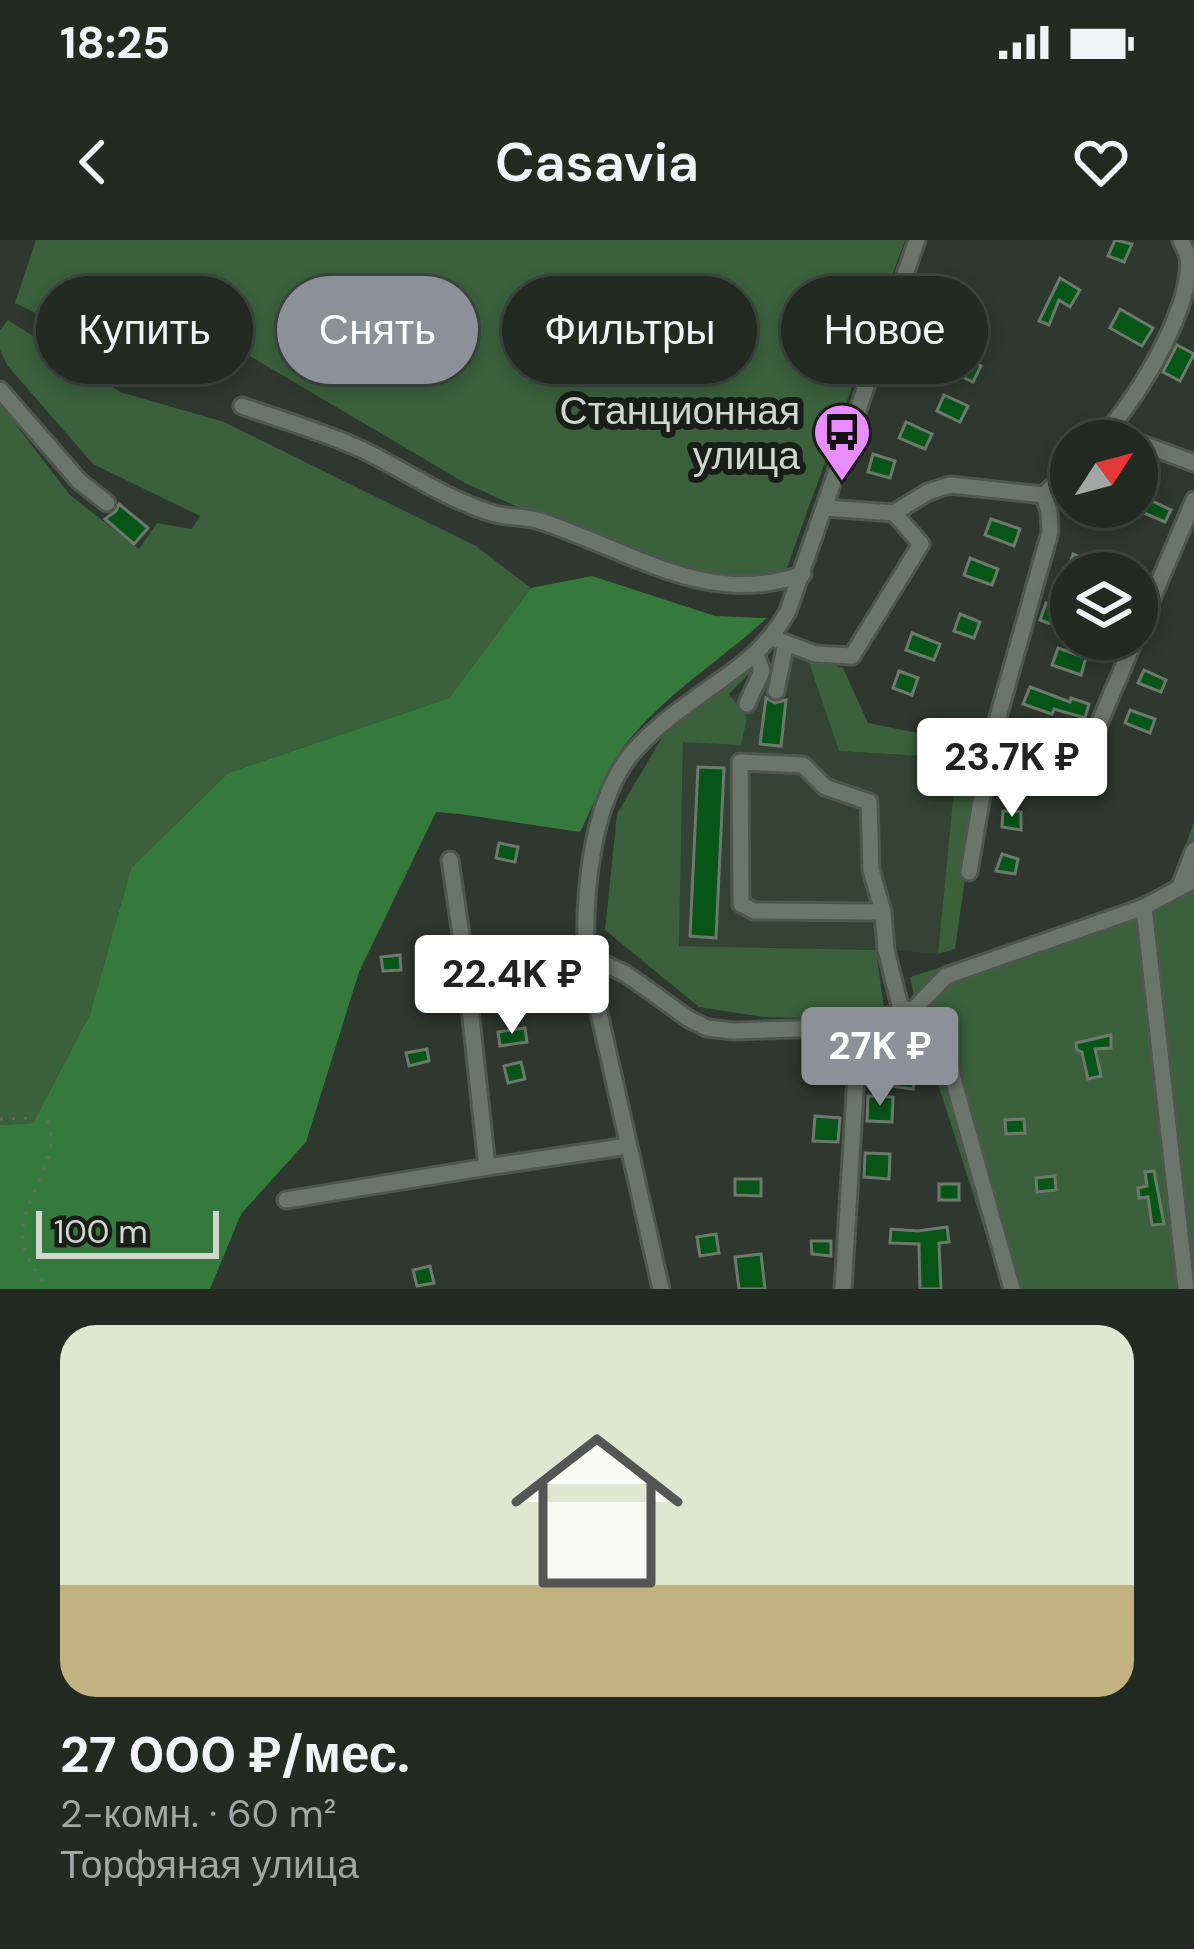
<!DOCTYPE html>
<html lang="ru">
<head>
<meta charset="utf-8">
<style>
  :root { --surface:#222a22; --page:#2a322a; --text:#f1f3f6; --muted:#a2a7a5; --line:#3f4640; --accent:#8c9099 }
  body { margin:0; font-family:"DM Sans",sans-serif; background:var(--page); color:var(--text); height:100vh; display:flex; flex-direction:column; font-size:45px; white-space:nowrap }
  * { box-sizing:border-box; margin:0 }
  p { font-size:39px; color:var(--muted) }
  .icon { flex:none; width:66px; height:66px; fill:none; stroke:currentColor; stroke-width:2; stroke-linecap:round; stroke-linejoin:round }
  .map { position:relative; height:1049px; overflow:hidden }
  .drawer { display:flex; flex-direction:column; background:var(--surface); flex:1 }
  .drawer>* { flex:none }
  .top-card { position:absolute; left:36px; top:36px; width:1122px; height:108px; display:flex; gap:24px }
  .needle { width:78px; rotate:54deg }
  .tools { position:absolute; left:1050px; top:180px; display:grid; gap:24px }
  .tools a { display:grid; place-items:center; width:108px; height:108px; border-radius:50%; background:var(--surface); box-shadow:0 6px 18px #0003,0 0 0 3px var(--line); font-size:60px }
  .scale { position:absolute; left:36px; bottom:30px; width:183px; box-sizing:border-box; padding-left:12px; border:6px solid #d0d6d0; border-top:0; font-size:33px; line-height:42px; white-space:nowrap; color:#d0d6d0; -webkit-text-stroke:9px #191e19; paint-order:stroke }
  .price { position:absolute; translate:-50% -102px; padding:0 27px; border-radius:12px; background:#fff; color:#222; font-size:39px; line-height:78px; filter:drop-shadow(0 3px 6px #0008) }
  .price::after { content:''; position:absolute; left:50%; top:72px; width:36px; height:27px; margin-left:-18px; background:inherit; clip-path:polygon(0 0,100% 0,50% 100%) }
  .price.on { background:var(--accent); color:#fff }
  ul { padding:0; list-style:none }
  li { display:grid; align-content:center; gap:24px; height:636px; padding:0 60px }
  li+li { border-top:3px solid var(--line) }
  li span { display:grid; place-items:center; height:372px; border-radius:36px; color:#555 }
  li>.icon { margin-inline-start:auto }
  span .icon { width:216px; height:216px; fill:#fffc; stroke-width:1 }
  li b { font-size:51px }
  .chip { padding:0 42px; border-radius:54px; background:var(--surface); box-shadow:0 6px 18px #0003,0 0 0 3px var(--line); font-size:42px; line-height:108px }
  .chip.on { background:var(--accent); color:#fff }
  .status { display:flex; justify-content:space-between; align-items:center; height:84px; padding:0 60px; background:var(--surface); direction:ltr }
  .status svg { height:33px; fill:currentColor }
  header { display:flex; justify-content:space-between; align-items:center; height:156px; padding:0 60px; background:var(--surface); font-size:54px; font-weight:600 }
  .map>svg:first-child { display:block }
</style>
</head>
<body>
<div class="status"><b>18:25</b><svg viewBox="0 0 49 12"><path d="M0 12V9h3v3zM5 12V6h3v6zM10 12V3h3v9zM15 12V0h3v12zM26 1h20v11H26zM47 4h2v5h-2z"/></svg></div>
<header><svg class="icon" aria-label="back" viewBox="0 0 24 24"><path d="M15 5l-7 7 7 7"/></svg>Casavia<svg class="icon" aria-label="heart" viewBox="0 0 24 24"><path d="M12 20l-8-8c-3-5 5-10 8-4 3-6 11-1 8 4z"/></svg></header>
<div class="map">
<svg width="1194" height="1049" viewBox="0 0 1194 1049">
  <rect width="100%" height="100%" fill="#2e382e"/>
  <polygon fill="#344334" points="807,417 839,511 957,518 938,714 886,710 679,706 683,502 777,418"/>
  <g fill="#3a603c">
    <polygon points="36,0 905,0 784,336 726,336 676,329 518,267 465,243 221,99 183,145 15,63"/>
    <polygon points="8,80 120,152 224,182 476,306 531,348 449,458 228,533 131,628 90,774 33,883 0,885 0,164 70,255 139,309 157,283 192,289 200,276 93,224 7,125 0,110 0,90"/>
    <polygon points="807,417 843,428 868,483 984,506 955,709 938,714 957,518 839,511"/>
    <polygon points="747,429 751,432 729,454 747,478 741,505 683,502 679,706 876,710 884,768 833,778 763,777 699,767 605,690 617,574 663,496"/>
    <polygon points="1194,582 1194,1049 1003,1049 923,796 910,737 1077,685 1172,642"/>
  </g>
  <path fill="#357a3c" d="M592,336L715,376L767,378C721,420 667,453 628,501C607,527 595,563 580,592L460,574L436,572L359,732L306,902L241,974L210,1049H0V885L33,883L90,774L131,628L228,533L449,458L531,348Z"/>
  <g fill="#085518" stroke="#6e796e" stroke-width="3">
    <polygon points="1115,0 1132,4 1124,22 1108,16"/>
    <polygon points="1060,38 1080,50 1070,67 1059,60 1049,85 1039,81"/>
    <polygon points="1120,69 1153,88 1142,106 1110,88"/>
    <polygon points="1177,105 1194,114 1180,141 1163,132"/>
    <polygon points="959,115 981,126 973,142 951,131"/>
    <polygon points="944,155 968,166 960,182 937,171"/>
    <polygon points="906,182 932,194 925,209 899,198"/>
    <polygon points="873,214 895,221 890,238 868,232"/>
    <polygon points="1150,260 1171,270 1165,282 1144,273"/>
    <polygon points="119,264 148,288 134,304 105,279 116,271"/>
    <polygon points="1086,267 1107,267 1102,282 1082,277"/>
    <polygon points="991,279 1020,289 1014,306 985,295"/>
    <polygon points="1073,314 1102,325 1099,333 1068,331"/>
    <polygon points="970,318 998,329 992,345 964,335"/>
    <polygon points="1046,363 1071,372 1068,390 1040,380"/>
    <polygon points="960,374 980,382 974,398 954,391"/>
    <polygon points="912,393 940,404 934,420 906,410"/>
    <polygon points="1058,408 1086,418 1081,435 1052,425"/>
    <polygon points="1144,430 1166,440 1161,452 1138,443"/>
    <polygon points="899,431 918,438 912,455 893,448"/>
    <polygon points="1030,447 1070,462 1071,458 1089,464 1085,478 1054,469 1052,474 1023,464"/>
    <polygon points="766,458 775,463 786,460 781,506 760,504"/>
    <polygon points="1130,470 1155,479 1150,493 1125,483"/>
    <polygon points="1024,484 1045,490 1041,505 1020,499"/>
    <polygon points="1013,525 1042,536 1036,553 1007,542"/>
    <polygon points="698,527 724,528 716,698 690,696"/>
    <polygon points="1003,571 1021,572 1021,590 1002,587"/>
    <polygon points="499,603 518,607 515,622 496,618"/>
    <polygon points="1002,614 1018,619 1015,634 996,631"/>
    <polygon points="505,711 506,727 489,729 487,713"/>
    <polygon points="400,715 401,730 383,731 381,717"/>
    <polygon points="509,743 513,765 487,770 483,748"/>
    <polygon points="525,788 527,802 500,806 498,792"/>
    <polygon points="1111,795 1111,808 1095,809 1101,836 1088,839 1082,812 1077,810 1076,803"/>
    <polygon points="427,809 429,821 409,826 406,813"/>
    <polygon points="521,822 525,839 508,843 504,826"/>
    <polygon points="892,830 915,833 913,849 890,846"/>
    <polygon points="868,856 893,857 892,882 867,881"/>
    <polygon points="815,876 840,878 838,902 813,901"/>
    <polygon points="1024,879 1025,893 1006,894 1005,880"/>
    <polygon points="865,913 890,914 889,939 864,937"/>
    <polygon points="1154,931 1164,984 1152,985 1148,957 1139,958 1138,948 1147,946 1145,932"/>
    <polygon points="1055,936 1056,950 1037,952 1036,938"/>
    <polygon points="735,939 761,939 761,956 735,955"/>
    <rect x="939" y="944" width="20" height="16"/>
    <polygon points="947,987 949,1002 939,1003 941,1049 920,1049 919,1004 890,1003 891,989 918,991"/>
    <polygon points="716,994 719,1013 700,1016 697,997"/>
    <polygon points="811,1001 831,1001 831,1016 812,1014"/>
    <polygon points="761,1014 765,1049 739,1049 735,1017"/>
    <polygon points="430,1026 434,1043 417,1046 413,1030"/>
  </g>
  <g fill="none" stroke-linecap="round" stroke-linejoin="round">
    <defs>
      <g id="minor">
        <polyline points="0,150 79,241 107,263"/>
        <path d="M242,166C282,180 324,192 363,210C406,231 449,261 495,274C510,278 526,276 540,281C628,309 708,369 803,334"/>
        <path d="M1098,201C1133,167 1194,67 1188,18C1187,11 1183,6 1181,0"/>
        <polyline points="1137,202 1194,223"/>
        <polyline points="826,268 894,273 928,252 950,245 1044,255"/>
        <polyline points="1137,394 1194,260"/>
        <polyline points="773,398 815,414 852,416 921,304 894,273"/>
        <polyline points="776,451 786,403"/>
        <polyline points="747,464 762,431 756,414"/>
        <polyline points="991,502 1079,531 1135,399"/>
        <polyline points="969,632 991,502 1050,292 1049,272 1044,255 1071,228"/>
        <polyline points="1180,646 1194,610"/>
        <polyline points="1144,667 1186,1049"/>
        <polyline points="883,672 754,671 741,664 740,522 803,525 825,547 869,562 871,630 883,672 886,710 901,770"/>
        <polyline points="586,715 626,734 689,779 707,788 734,791 859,787 907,769"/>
        <polyline points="487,927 628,906"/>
        <polyline points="286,960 487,927 465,722 450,620"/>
        <path d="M661,1049L586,715C584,653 591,561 633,512C651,491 673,474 696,458C734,430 764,414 788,371L917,0"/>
        <polyline points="843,1049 859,787"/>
        <polyline points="1012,1049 939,789 916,767 946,736 1144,667 1194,640"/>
      </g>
    </defs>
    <use href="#minor" stroke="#4e564e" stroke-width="21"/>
    <path stroke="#626a62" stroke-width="3" stroke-dasharray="3 9" stroke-linecap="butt" d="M0,879L36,878L47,880C66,917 13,965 24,1007C28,1021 40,1036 47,1049"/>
    <use href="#minor" stroke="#6b766b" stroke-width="15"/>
  </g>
  <defs>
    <symbol id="bus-pin" viewBox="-11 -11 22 30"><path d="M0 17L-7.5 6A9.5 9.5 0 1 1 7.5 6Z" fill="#e98dfe" stroke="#191e19"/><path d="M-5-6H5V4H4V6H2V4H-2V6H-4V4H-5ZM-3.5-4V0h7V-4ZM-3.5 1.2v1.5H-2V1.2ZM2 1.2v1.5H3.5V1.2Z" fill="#111"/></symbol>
  </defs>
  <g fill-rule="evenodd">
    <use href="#bus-pin" x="809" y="159" width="66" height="90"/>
  </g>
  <g text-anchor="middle" stroke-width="12" stroke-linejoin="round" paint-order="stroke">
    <g font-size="39" fill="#d0d6d0" stroke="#191e19" text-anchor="end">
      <text x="800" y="184">Станционная<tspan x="800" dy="45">улица</tspan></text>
    </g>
  </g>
</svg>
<div class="tools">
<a><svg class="needle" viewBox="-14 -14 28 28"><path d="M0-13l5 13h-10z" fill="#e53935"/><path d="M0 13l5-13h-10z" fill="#a2a7a5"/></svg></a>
<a><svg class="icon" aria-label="layers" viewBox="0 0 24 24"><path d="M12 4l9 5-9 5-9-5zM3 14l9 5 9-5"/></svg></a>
</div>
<div class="scale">100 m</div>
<b class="price" style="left:1012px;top:580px">23.7K ₽</b>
<b class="price" style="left:512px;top:797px">22.4K ₽</b>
<b class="price on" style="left:880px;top:869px">27K ₽</b>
<div class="top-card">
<a class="chip">Купить</a>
<a class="chip on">Снять</a>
<a class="chip">Фильтры</a>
<a class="chip">Новое</a>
</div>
</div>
<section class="drawer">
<ul>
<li><span style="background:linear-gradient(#dfe7d0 70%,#c2b280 0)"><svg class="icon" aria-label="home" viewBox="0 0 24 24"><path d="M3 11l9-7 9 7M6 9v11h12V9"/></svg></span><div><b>27 000 ₽/мес.</b><p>2-комн. · 60 m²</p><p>Торфяная улица</p></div></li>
</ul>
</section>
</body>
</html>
